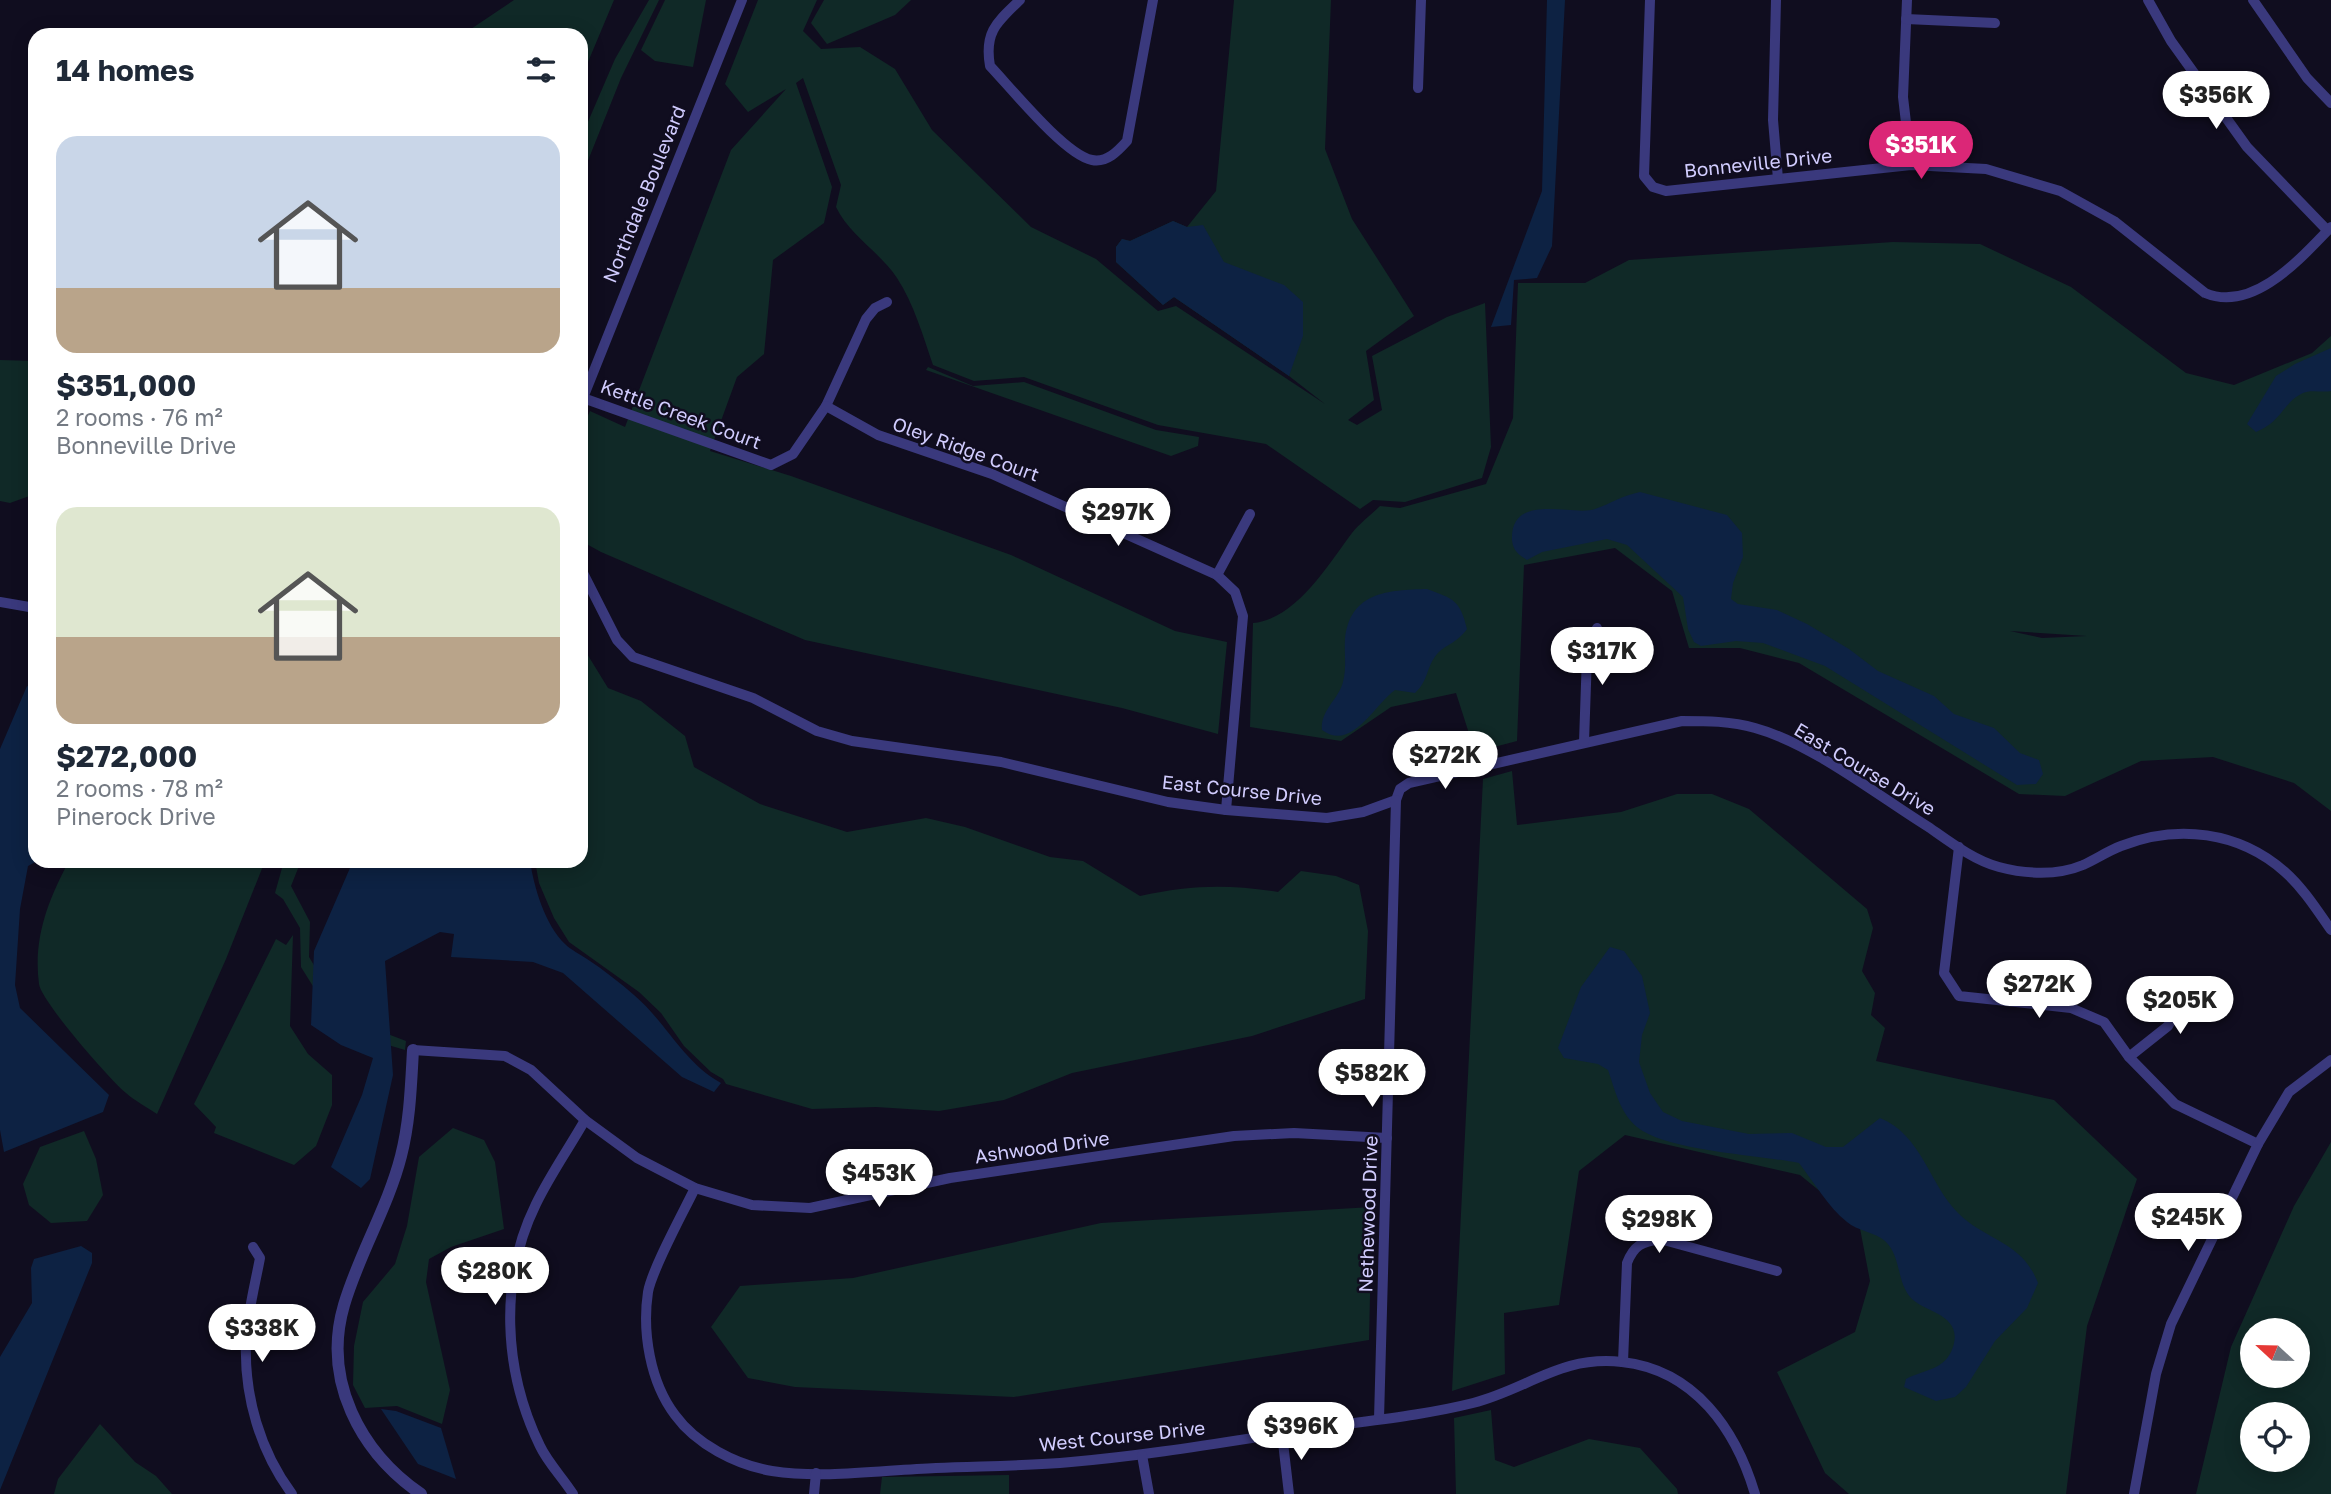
<!DOCTYPE html>
<html lang="en">
<head>
<meta charset="utf-8">
<style>
  :root { --surface:#fff; --page:#f2f2f3; --text:#1f2937; --muted:#747a83; --accent:#db2777 }
  body { margin:0; font-family:"Golos Text",sans-serif; background:var(--page); color:var(--text); height:100vh; display:flex; flex-direction:column; font-size:26px; white-space:nowrap }
  * { box-sizing:border-box; margin:0 }
  p { font-size:23px; color:var(--muted) }
  .icon { flex:none; width:38px; height:38px; fill:none; stroke:currentColor; stroke-width:2; stroke-linecap:round; stroke-linejoin:round }
  .map { position:relative; flex:1; overflow:hidden }
  .panel { position:absolute; left:28px; top:28px; width:560px; height:840px; display:flex; flex-direction:column; background:var(--surface); border-radius:21px; box-shadow:0 4px 18px #0003 }
  .panel>* { flex:none }
  .needle { width:46px; rotate:292deg }
  .buttons { position:absolute; left:2240px; top:1318px; display:grid; gap:14px }
  .buttons a { display:grid; place-items:center; width:70px; height:70px; border-radius:50%; background:var(--surface); box-shadow:0 4px 18px #0003; font-size:35px }
  .price { position:absolute; translate:-50% -60px; padding:0 16px; border-radius:24px; background:#fff; color:#222; font-size:23px; line-height:46px; filter:drop-shadow(0 2px 4px #0008) }
  .price::after { content:''; position:absolute; left:50%; top:42px; width:21px; height:16px; margin-left:-10px; background:inherit; clip-path:polygon(0 0,100% 0,50% 100%) }
  .price.on { background:var(--accent); color:#fff }
  ul { padding:0; list-style:none }
  li { display:grid; align-content:center; gap:14px; height:371px; padding:0 28px }
  li span { display:grid; place-items:center; height:217px; border-radius:21px; color:#555 }
  li>.icon { margin-inline-start:auto }
  span .icon { width:126px; height:126px; fill:#fffc; stroke-width:1 }
  li b { font-size:30px }
  h2 { display:flex; justify-content:space-between; align-items:center; height:84px; padding:0 28px; font-size:30px }
  .map>svg:first-child { display:block }
</style>
</head>
<body>
<div class="map">
<svg width="2331" height="1494" viewBox="0 0 2331 1494">
  <rect width="100%" height="100%" fill="#100d1f"/>
  <g fill="#102927" fill-rule="evenodd">
    <polygon points="514,0 614,0 588,62 581,62 581,35 462,35"/>
    <polygon points="649,0 659,0 621,78 581,178 581,138 615,59"/>
    <polygon points="665,0 706,0 693,67 655,61 641,50"/>
    <path d="M758,0H817L803,31L821,49L860,47L895,69L932,130L1031,227L1096,259L1158,311L1176,306L1325,404L1289,376L1174,297L1163,305L1116,262V247L1122,239L1130,241L1173,221L1187,227L1216,191L1234,0H1331L1325,149L1352,219L1414,316L1366,351L1374,400L1348,420L1357,425L1382,410L1372,356L1447,317L1485,303L1491,447L1482,478L1405,502L1373,500L1360,509L1266,444L1158,425L1024,377L974,381L933,365C923,336 914,304 897,278C880,252 850,236 836,207L841,185L803,78L796,83L832,187L824,223L773,260L764,354L737,377L710,451L791,476L1011,555L1175,631L1227,642L1218,734L1122,708L805,640L601,552L581,541V432L590,411L625,427L731,150L786,89L748,112L725,84Z"/>
    <polygon points="824,0 911,0 895,15 827,44 811,23"/>
    <path d="M1893,242L1980,244L2071,287L2186,373L2234,385L2312,353L2331,336V811L2294,783L2213,757L2141,761L2065,796L2019,794L1799,663L1740,648H1689L1672,591L1615,548L1524,565L1517,741L1475,752L1456,693L1391,707L1341,741L1250,727L1253,623C1296,619 1328,565 1352,533C1360,523 1371,515 1380,506L1400,508L1486,484L1513,418L1518,283H1585L1629,260ZM2010,631L2087,636L2042,638Z"/>
    <polygon points="0,360 35,361 35,494 10,503 0,501"/>
    <polygon points="928,367 973,386 1024,382 1156,430 1199,437 1198,446 1171,456 926,370"/>
    <path d="M581,644L608,688L641,701L685,736L694,767L760,804L847,832L926,818L965,827L1050,857L1083,861L1140,896C1191,885 1227,884 1278,892L1301,871L1336,876L1359,885L1368,931L1365,999L1252,1036L1072,1073L1004,1100L939,1111L876,1107L812,1109L726,1084L723,1079L711,1072L684,1046L661,1013L639,992L569,942L554,918L539,883L535,861H581Z"/>
    <polygon points="1512,771 1517,825 1621,812 1677,794 1712,794 1749,809 1867,909 1873,928 1862,971 1875,993 1871,1015 1885,1028 1876,1061 2054,1100 2137,1179 2087,1326 2066,1494 1849,1494 1825,1473 1777,1372 1855,1332 1870,1281 1859,1223 1800,1175 1625,1135 1579,1171 1559,1305 1504,1313 1505,1374 1452,1391 1483,779"/>
    <path d="M69,861H265L226,959L157,1114C147,1107 135,1101 126,1093C110,1080 41,1001 39,984C33,939 48,900 69,861Z"/>
    <polygon points="284,861 301,861 291,886 310,922 309,957 346,1018 406,1041 405,1050 341,1031 301,967 300,928 283,899 275,893"/>
    <polygon points="293,935 290,1026 308,1054 332,1075 332,1105 316,1146 294,1165 214,1133 216,1127 194,1104 276,939 286,945"/>
    <polygon points="453,1128 484,1140 495,1162 504,1229 451,1247 429,1259 426,1282 450,1390 442,1424 397,1406 365,1408 353,1385 354,1346 363,1302 395,1264 407,1226 419,1157"/>
    <polygon points="84,1131 96,1159 103,1195 87,1221 51,1223 29,1205 23,1184 40,1147"/>
    <path d="M2331,1142V1494H2196L2231,1347L2294,1206ZM2252,1330H2298V1376H2252ZM2252,1414H2298V1460H2252Z"/>
    <polygon points="1372,1207 1369,1340 1014,1397 795,1387 748,1378 711,1327 740,1286 853,1278 1101,1223"/>
    <polygon points="1491,1410 1495,1460 1514,1467 1589,1439 1640,1448 1677,1489 1678,1494 1456,1494 1454,1418"/>
    <polygon points="100,1424 135,1462 156,1476 172,1494 54,1494 58,1479"/>
    <polygon points="1009,1475 1009,1494 880,1494 882,1477"/>
  </g>
  <g fill="#0d2243">
    <polygon points="1547,0 1565,0 1552,246 1537,278 1514,280 1511,325 1491,327 1542,191"/>
    <polygon points="1173,221 1187,227 1203,225 1224,262 1284,285 1303,302 1303,336 1289,376 1174,297 1163,305 1116,262 1116,247 1122,239 1130,241"/>
    <path d="M2331,348V391C2323,393 2311,389 2303,393C2283,402 2283,421 2256,432L2247,424L2276,376L2295,364Z"/>
    <path d="M1640,492L1727,515L1742,533L1743,557L1733,583L1731,599L1738,604L1777,610L1807,624L1849,649L1878,671L1934,696L1954,714L1994,728L2020,753L2039,760L2043,774L2036,784L2017,785L1825,666L1763,643L1736,641L1701,646L1694,642L1688,629L1683,597L1627,545L1607,539L1542,552L1527,560C1519,555 1513,551 1512,540C1510,491 1574,517 1595,509C1612,503 1621,496 1640,492Z"/>
    <path d="M1427,589C1454,599 1460,600 1467,629C1456,644 1446,644 1437,654C1426,667 1429,680 1415,693L1395,690C1374,705 1352,752 1322,730C1320,710 1339,699 1343,682C1347,667 1344,654 1345,639C1350,592 1388,590 1427,589Z"/>
    <polygon points="27,686 35,689 37,861 28,866 20,909 15,985 20,1008 109,1095 103,1112 4,1152 0,1130 0,749"/>
    <path d="M353,861H530C534,887 545,925 565,944C571,950 580,954 587,959C604,970 620,983 634,995C666,1022 683,1062 721,1083L714,1092L682,1077L563,973L533,962L451,957L454,934L440,932L385,961L393,1075L370,1179L361,1188L331,1167L362,1095L373,1058L341,1045L311,1025L314,951Z"/>
    <path d="M1610,947L1624,951L1642,976L1650,1013L1642,1035L1639,1062L1650,1093L1663,1112L1682,1121L1749,1134L1792,1133L1826,1147H1843L1880,1118C1922,1135 1929,1184 1958,1213C1986,1241 2022,1241 2038,1283L2027,1308L1995,1341L1966,1387L1955,1397L1936,1401L1904,1387L1906,1379C1924,1369 1945,1371 1953,1347C1963,1315 1927,1313 1912,1299C1896,1283 1902,1257 1885,1241C1875,1232 1857,1231 1847,1222C1828,1207 1814,1182 1799,1163C1759,1155 1666,1151 1637,1127C1620,1113 1615,1090 1608,1070L1598,1064L1564,1058L1558,1048L1581,987Z"/>
    <polygon points="81,1246 92,1253 92,1263 0,1490 0,1357 32,1303 31,1268 34,1259"/>
    <polygon points="381,1409 396,1411 441,1428 456,1479 418,1464"/>
  </g>
  <g fill="none" stroke-linecap="round" stroke-linejoin="round">
    <g stroke="#3a397d" stroke-width="10">
      <path d="M1020,0C997,22 984,32 990,66C1011,88 1065,155 1092,160C1107,163 1118,151 1127,141L1153,0"/>
      <path d="M1650,0L1644,176L1653,187L1666,191L1911,165L1986,169L2060,191L2114,221L2205,293C2253,313 2300,259 2331,227"/>
      <polyline points="1776,0 1773,120 1778,179"/>
      <polyline points="1907,0 1903,97 1911,165"/>
      <polyline points="2148,0 2171,41 2247,147 2327,230"/>
      <polyline points="2253,0 2307,78 2331,103"/>
      <polyline points="1906,19 1995,23"/>
      <polyline points="1418,88 1421,0"/>
      <polyline points="583,398 771,465 793,454 826,406 866,319 875,308 887,302"/>
      <polyline points="581,403 742,0"/>
      <polyline points="826,406 878,435 992,474 1217,575 1235,592 1243,616 1226,810"/>
      <path d="M581,569L617,640L633,657L753,698L817,731L852,741L1001,762L1168,802L1226,810L1327,818L1363,812L1396,800L1400,789L1409,783L1682,721C1706,721 1731,721 1755,728C1813,744 1878,796 1930,828C1950,842 1975,861 1999,867C2025,874 2057,876 2083,865C2096,859 2108,851 2121,846C2177,824 2239,831 2285,872C2303,888 2317,910 2331,930"/>
      <polyline points="1217,575 1250,514"/>
      <polyline points="0,602 35,608"/>
      <polyline points="1584,742 1587,655 1597,628"/>
      <polyline points="1959,847 1944,973 1959,996 2071,1008 2104,1022 2129,1057 2175,1104 2258,1144"/>
      <polyline points="413,1050 505,1056 531,1070 585,1120 637,1158 695,1188 752,1205 810,1208 950,1178 1234,1136 1294,1133 1387,1138"/>
      <polyline points="2129,1057 2168,1026 2192,982"/>
      <path d="M695,1188C683,1213 652,1269 648,1292C642,1332 650,1382 675,1415C696,1444 736,1465 772,1471C824,1479 883,1470 936,1468C981,1466 1026,1466 1071,1462C1152,1455 1231,1441 1311,1429C1365,1421 1421,1416 1473,1403C1528,1389 1561,1355 1622,1362C1695,1370 1736,1430 1755,1494"/>
      <path d="M253,1247L260,1258C255,1285 247,1315 246,1342C244,1396 260,1451 292,1494"/>
      <path d="M1623,1362L1627,1263C1634,1245 1642,1242 1660,1239L1777,1271"/>
      <polyline points="1379,1419 1396,800"/>
      <polyline points="1282,1434 1289,1494"/>
      <polyline points="1142,1455 1149,1494"/>
      <path d="M573,1494C563,1478 548,1463 540,1446C503,1370 499,1279 536,1204C550,1175 569,1148 585,1120"/>
      <polyline points="814,1494 816,1473"/>
      <polyline points="2134,1494 2156,1374 2171,1324 2258,1144 2289,1092 2331,1060"/>
    </g>
    <path stroke="#3a397d" stroke-width="12" d="M413,1050C411,1085 410,1121 401,1156C388,1207 359,1254 344,1305C322,1380 360,1452 421,1494"/>
  </g>
  <g text-anchor="middle" stroke-width="5" stroke-linejoin="round" paint-order="stroke">
    <g font-size="19" fill="#d1ccfe" stroke="#100d1f">
      <text transform="translate(1758 163) rotate(-6)" y="7">Bonneville Drive</text>
      <text transform="translate(644 194) rotate(-68)" y="7">Northdale Boulevard</text>
      <text transform="translate(681 414) rotate(20)" y="7">Kettle Creek Court</text>
      <text transform="translate(966 449) rotate(20)" y="7">Oley Ridge Court</text>
      <text transform="translate(1865 769) rotate(31)" y="7">East Course Drive</text>
      <text transform="translate(1242 790) rotate(6)" y="7">East Course Drive</text>
      <text transform="translate(1042 1147) rotate(-8)" y="7">Ashwood Drive</text>
      <text transform="translate(1368 1214) rotate(-88)" y="7">Nethewood Drive</text>
      <text transform="translate(1122 1436) rotate(-6)" y="7">West Course Drive</text>
    </g>
  </g>
</svg>
<div class="buttons">
<a><svg class="needle" viewBox="-14 -14 28 28"><path d="M0-13l5 13h-10z" fill="#e53935"/><path d="M0 13l5-13h-10z" fill="#747a83"/></svg></a>
<a><svg class="icon" aria-label="locate" viewBox="0 0 24 24"><circle cx="12" cy="12" r="6"/><path d="M12 2v4M12 18v4M2 12h4M18 12h4"/></svg></a>
</div>
<b class="price" style="left:2216px;top:131px">$356K</b>
<b class="price on" style="left:1921px;top:181px">$351K</b>
<b class="price" style="left:1118px;top:548px">$297K</b>
<b class="price" style="left:1602px;top:687px">$317K</b>
<b class="price" style="left:1445px;top:791px">$272K</b>
<b class="price" style="left:2039px;top:1020px">$272K</b>
<b class="price" style="left:2180px;top:1036px">$205K</b>
<b class="price" style="left:1372px;top:1109px">$582K</b>
<b class="price" style="left:879px;top:1209px">$453K</b>
<b class="price" style="left:2188px;top:1253px">$245K</b>
<b class="price" style="left:1659px;top:1255px">$298K</b>
<b class="price" style="left:495px;top:1307px">$280K</b>
<b class="price" style="left:262px;top:1364px">$338K</b>
<b class="price" style="left:1301px;top:1462px">$396K</b>
<section class="panel">
<h2>14 homes<svg class="icon" aria-label="filters" viewBox="0 0 24 24"><path d="M4 7h16M4 17h16"/><circle cx="9" cy="7" r="2"/><circle cx="15" cy="17" r="2"/></svg></h2>
<ul>
<li><span style="background:linear-gradient(#c9d6e8 70%,#b9a48a 0)"><svg class="icon" aria-label="home" viewBox="0 0 24 24"><path d="M3 11l9-7 9 7M6 9v11h12V9"/></svg></span><div><b>$351,000</b><p>2 rooms · 76 m²</p><p>Bonneville Drive</p></div></li>
<li><span style="background:linear-gradient(#dfe7d0 60%,#b9a48a 0)"><svg class="icon" aria-label="home" viewBox="0 0 24 24"><path d="M3 11l9-7 9 7M6 9v11h12V9"/></svg></span><div><b>$272,000</b><p>2 rooms · 78 m²</p><p>Pinerock Drive</p></div></li>
</ul>
</section>
</div>
</body>
</html>
